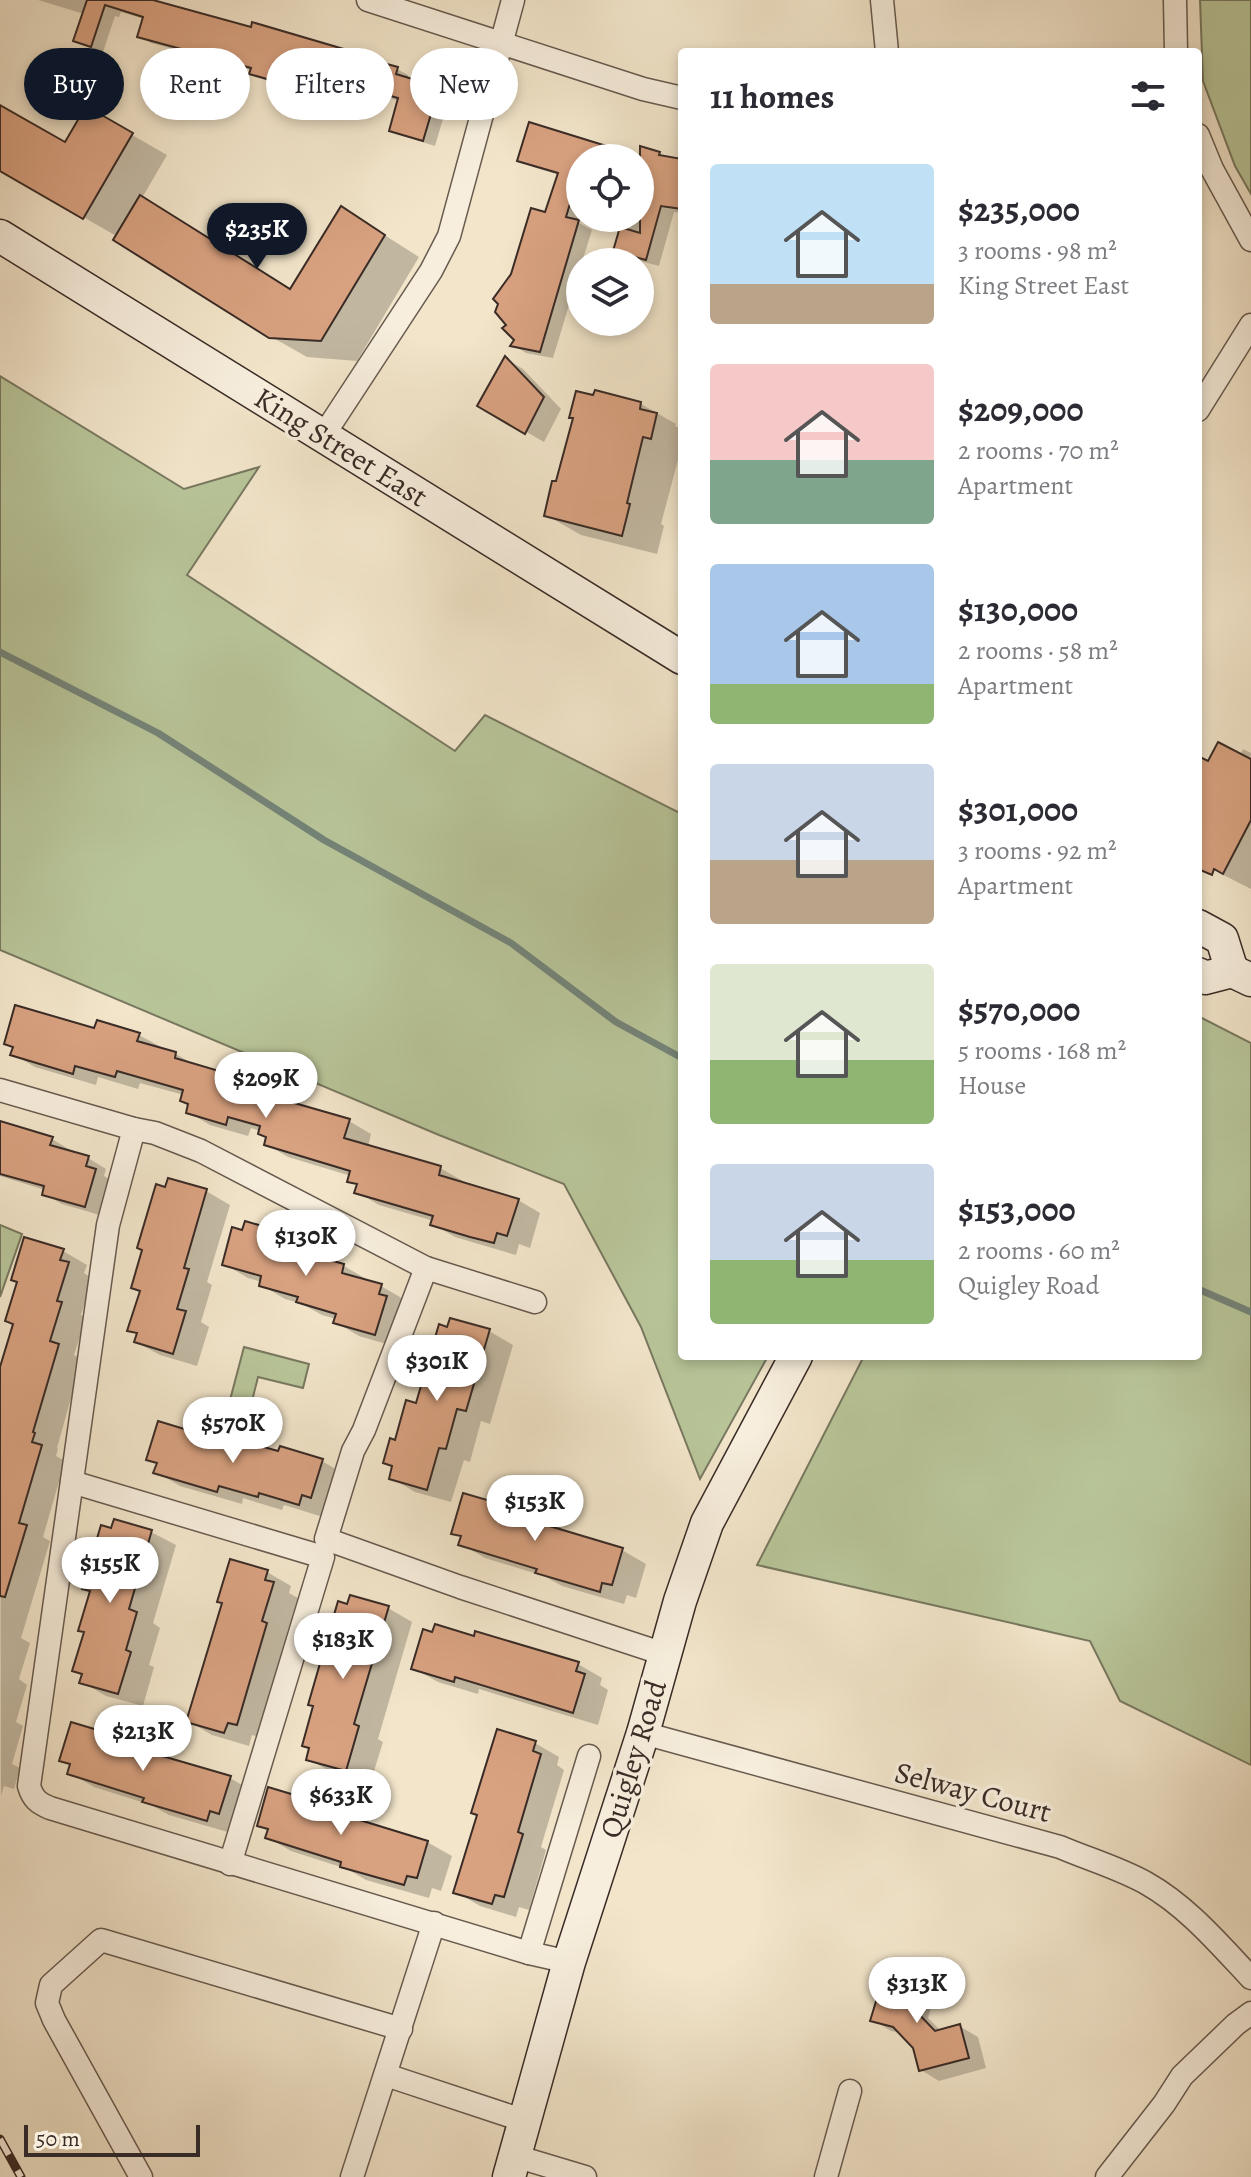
<!DOCTYPE html>
<html lang="en">
<head>
<meta charset="utf-8">
<style>
  :root { --surface:#fff; --page:#f2f2f3; --text:#2b2b33; --muted:#7c7c81; --accent:#111827 }
  body { margin:0; font-family:Alegreya,serif; background:var(--page); color:var(--text); height:100vh; display:flex; flex-direction:column; font-size:30px; white-space:nowrap }
  * { box-sizing:border-box; margin:0 }
  p { font-size:26px; color:var(--muted) }
  .icon { flex:none; width:44px; height:44px; fill:none; stroke:currentColor; stroke-width:2; stroke-linecap:round; stroke-linejoin:round }
  .map { position:relative; flex:1; overflow:hidden }
  .drawer { position:absolute; left:678px; top:48px; width:524px; height:1312px; display:flex; flex-direction:column; background:var(--surface); border-radius:8px; box-shadow:0 4px 12px #0003 }
  .drawer>* { flex:none }
  .hud { position:absolute; left:24px; top:48px; width:534px; height:72px; display:flex; gap:16px }
  .fabs { position:absolute; left:566px; top:144px; display:grid; gap:16px }
  .fabs a { display:grid; place-items:center; width:88px; height:88px; border-radius:50%; background:var(--surface); box-shadow:0 4px 12px #0003; font-size:40px }
  .scale { position:absolute; left:24px; bottom:20px; width:176px; box-sizing:border-box; padding-left:8px; border:4px solid #392b26; border-top:0; font-size:22px; line-height:28px; white-space:nowrap; color:#392b26; -webkit-text-stroke:6px #f7eedd; paint-order:stroke }
  .price { position:absolute; translate:-50% -68px; padding:0 18px; border-radius:28px; background:#fff; color:#222; font-size:26px; line-height:52px; filter:drop-shadow(0 2px 4px #0008) }
  .price::after { content:''; position:absolute; left:50%; top:48px; width:24px; height:18px; margin-left:-12px; background:inherit; clip-path:polygon(0 0,100% 0,50% 100%) }
  .price.current { background:var(--accent); color:#fff }
  ul { padding:0; list-style:none }
  li { display:flex; align-items:center; gap:24px; height:200px; padding:0 32px }
  li span { display:grid; place-items:center; flex:none; width:224px; height:160px; border-radius:8px; color:#555 }
  li>.icon { margin-inline-start:auto }
  span .icon { width:96px; height:96px; fill:#fffc; stroke-width:1 }
  li b { font-size:34px }
  h2 { display:flex; justify-content:space-between; align-items:center; height:96px; padding:0 32px; font-size:34px }
  .tag { padding:0 28px; border-radius:36px; background:var(--surface); box-shadow:0 4px 12px #0003; font-size:28px; line-height:72px }
  .tag.current { background:var(--accent); color:#fff }
  .map>svg:first-child { display:block }
</style>
</head>
<body>
<div class="map">
<svg width="1251" height="2177" viewBox="0 0 1251 2177">
  <rect width="100%" height="100%" fill="#f2e5ca"/>
  <filter id="stains"><feTurbulence type="fractalNoise" baseFrequency=".0025" numOctaves="4"/><feColorMatrix values="0 0 0 0 .2 0 0 0 0 .09 0 0 0 0 .02 0 0 0 .5 -.17"/></filter>
  <radialGradient id="worn" r=".72"><stop offset=".6" stop-color="#630" stop-opacity="0"/><stop offset="1" stop-color="#630" stop-opacity=".3"/></radialGradient>
  <g fill="#b8c599" stroke="#787860" stroke-width="2">
    <polygon points="1200,0 1251,0 1251,194 1235,166 1203,81"/>
    <polygon points="0,376 184,489 259,467 187,575 455,751 485,715 682,814 682,1356 768,1356 700,1479 641,1327 564,1184 439,1135 0,950"/>
    <polygon points="1198,1016 1251,1043 1251,1765 1120,1701 1090,1641 757,1565 864,1356 1198,1356"/>
    <polygon points="0,1225 22,1234 0,1297"/>
    <polygon points="244,1347 309,1364 303,1388 258,1377 251,1405 230,1400"/>
  </g>
  <g fill="#0003">
    <polygon points="38,0 150,0 252,29 294,36 346,52 357,58 397,69 408,75 407,79 438,88 450,95 435,146 403,136 391,130 400,101 336,83 333,92 294,81 293,88 263,79 252,73 252,70 151,43 139,36 144,19 121,12 119,17 115,16 103,52 87,47 76,40 84,14"/>
    <polygon points="0,107 66,145 87,109 167,155 142,198 291,290 342,208 419,257 357,361 307,357 270,336 118,237 0,169"/>
    <polygon points="640,148 666,156 682,158 682,213 674,212 659,266 629,258 616,250 625,218 640,218 640,158 580,158 579,223 592,230 582,262 580,262 580,269 553,358 526,353 513,345 517,339 509,325 513,275 547,214 559,175 533,167 519,160 622,153 623,150 639,154"/>
    <polygon points="506,359 523,369 561,409 544,442 480,405"/>
    <polygon points="641,404 676,424 675,426 682,430 682,457 679,456 661,524 664,526 657,554 581,535 546,515"/>
    <polygon points="1243,749 1251,753 1251,889 1198,862 1198,771 1209,764 1240,756"/>
    <polygon points="96,1030 139,1035 161,1047 160,1050 176,1054 198,1067 272,1089 294,1102 294,1104 349,1121 371,1134 368,1147 440,1168 463,1181 462,1184 518,1200 540,1213 530,1248 519,1244 516,1255 455,1237 433,1224 434,1221 379,1205 357,1192 359,1186 350,1181 351,1176 288,1157 266,1144 268,1138 261,1131 251,1128 248,1136 210,1125 188,1112 190,1105 184,1095 140,1083 138,1089 98,1077 96,1085 35,1067 13,1054 14,1048 6,1043"/>
    <polygon points="0,1125 52,1139 70,1150 69,1153 88,1158 106,1169 104,1176 113,1181 103,1216 62,1204 44,1194 45,1190 0,1176"/>
    <polygon points="206,1191 230,1205 207,1282 212,1285 201,1322 209,1327 197,1366 160,1355 136,1342 138,1335 130,1330 141,1292 133,1287"/>
    <polygon points="268,1230 325,1261 344,1266 368,1280 367,1282 381,1286 405,1300 400,1348 359,1336 335,1322 336,1319 322,1315 302,1304 285,1299 261,1285 262,1282 248,1278 224,1264 244,1232"/>
    <polygon points="63,1251 87,1265 84,1273 92,1278 81,1315 86,1318 74,1355 82,1359 57,1448 58,1449 56,1456 65,1461 43,1537 50,1541 21,1638 30,1643 19,1679 27,1685 16,1722 23,1726 12,1764 20,1768 14,1789 4,1786 1,1796 0,1374"/>
    <polygon points="489,1331 513,1345 490,1424 481,1421 470,1462 464,1460 451,1502 415,1492 391,1478 394,1467 385,1462 417,1406"/>
    <polygon points="239,1447 322,1461 346,1475 323,1517 284,1505 282,1510 243,1498 242,1504 180,1486 156,1472 158,1464 149,1459"/>
    <polygon points="547,1520 571,1534 622,1550 646,1564 636,1598 627,1595 624,1604 562,1586 544,1576 485,1558 461,1544 463,1538 454,1533"/>
    <polygon points="112,1530 151,1532 176,1545 153,1623 160,1628 149,1665 154,1667 143,1706 106,1696 82,1682 83,1675 74,1670 86,1633 91,1592 84,1588"/>
    <polygon points="267,1572 291,1586 289,1593 298,1598 286,1636 291,1639 261,1738 252,1735 249,1746 212,1735 188,1721"/>
    <polygon points="388,1608 412,1622 378,1739 383,1742 370,1784 333,1773 308,1759"/>
    <polygon points="578,1664 602,1678 600,1685 608,1690 598,1725 479,1689 478,1694 438,1682 413,1668"/>
    <polygon points="535,1743 559,1757 557,1765 564,1770 541,1847 546,1850 529,1910 519,1907 516,1917 480,1906 456,1892"/>
    <polygon points="153,1749 173,1761 230,1778 254,1792 231,1833 169,1815 151,1805 94,1787 70,1773 72,1766 62,1760"/>
    <polygon points="350,1813 372,1826 427,1842 452,1856 441,1891 432,1888 429,1898 366,1880 347,1869 291,1851 267,1837 269,1831 259,1825"/>
    <polygon points="917,1984 935,1994 928,2018 941,2031 959,2026 978,2037 986,2068 939,2081 921,2070 915,2047 902,2033 891,2031 873,2020"/>
  </g>
  <g fill="none" stroke-linecap="round" stroke-linejoin="round">
    <g stroke="#748479" stroke-width="7">
      <polyline points="0,652 158,733 324,840 511,943 616,1022 682,1058"/>
      <polyline points="1198,1289 1251,1312"/>
    </g>
  </g>
  <g fill="#d8a180" stroke="#392b26" stroke-width="2">
    <polygon points="87,0 153,0 251,27 252,22 347,50 346,53 398,67 396,74 439,87 423,141 389,131 398,98 324,78 322,87 283,76 281,83 249,74 251,68 137,37 143,17 105,5 91,47 73,41"/>
    <polygon points="0,105 65,142 86,106 133,133 83,219 0,171"/>
    <polygon points="529,122 629,153 628,158 580,158 580,170 566,217 579,220 540,352 510,346 514,340 502,328 506,325 495,312 498,304 493,299 511,274 531,208 545,212 558,173 517,161"/>
    <polygon points="640,146 660,152 659,155 682,159 682,209 661,206 646,260 613,251 620,227 640,233"/>
    <polygon points="140,195 290,289 341,206 385,235 321,341 269,338 113,240"/>
    <polygon points="505,356 544,397 525,434 477,406"/>
    <polygon points="595,390 641,402 640,409 657,413 651,439 643,437 627,503 630,504 622,536 544,516 552,481 556,481 573,418 569,418 576,391 593,395"/>
    <polygon points="1218,742 1251,759 1251,820 1223,874 1214,869 1212,875 1198,869 1198,756 1208,761"/>
    <polygon points="15,1005 94,1028 97,1020 140,1033 137,1041 176,1052 175,1058 273,1087 270,1096 350,1119 344,1138 441,1166 439,1175 519,1199 507,1236 497,1233 494,1243 470,1237 430,1225 433,1216 354,1193 357,1184 347,1182 350,1171 264,1145 266,1137 258,1134 260,1126 228,1117 226,1125 186,1113 188,1104 180,1101 183,1090 117,1071 115,1077 75,1066 73,1074 10,1055 13,1047 4,1044"/>
    <polygon points="0,1121 53,1137 50,1145 89,1156 86,1166 96,1169 85,1207 42,1195 44,1186 0,1174"/>
    <polygon points="168,1178 207,1189 184,1268 189,1269 177,1309 186,1311 173,1354 134,1342 137,1333 127,1331 140,1291 131,1288 142,1250 137,1248 156,1184 165,1187"/>
    <polygon points="245,1221 269,1228 267,1237 306,1247 304,1253 344,1264 342,1273 382,1284 379,1294 387,1296 375,1335 333,1323 336,1314 296,1302 298,1297 259,1286 261,1276 222,1265 232,1227 242,1230"/>
    <polygon points="24,1237 64,1249 60,1260 69,1262 57,1301 62,1302 50,1341 59,1344 33,1432 35,1433 32,1442 42,1445 19,1523 27,1525 5,1597 0,1596 0,1367 13,1324 5,1321 17,1282 11,1280"/>
    <polygon points="450,1318 490,1329 466,1411 457,1409 446,1449 439,1448 427,1490 389,1479 392,1466 383,1463 390,1438 395,1440 406,1400 416,1403 439,1324 447,1327"/>
    <polygon points="158,1421 237,1445 239,1440 278,1451 280,1446 323,1459 311,1498 302,1495 299,1505 259,1493 258,1497 219,1486 217,1492 153,1473 157,1463 146,1460"/>
    <polygon points="463,1493 548,1518 546,1525 623,1548 612,1585 602,1583 600,1592 535,1573 537,1569 458,1545 461,1536 451,1534"/>
    <polygon points="114,1519 152,1530 129,1609 137,1612 126,1650 131,1652 118,1694 79,1683 82,1674 72,1671 84,1632 78,1631 90,1591 82,1589 101,1525 111,1528"/>
    <polygon points="230,1559 268,1570 265,1580 274,1582 262,1621 267,1623 237,1725 228,1723 224,1733 186,1722 222,1603 217,1602"/>
    <polygon points="350,1595 389,1606 354,1724 359,1726 346,1771 306,1760 309,1748 302,1746 313,1706 308,1705 338,1601 347,1604"/>
    <polygon points="435,1624 474,1636 475,1631 579,1662 576,1671 585,1674 573,1713 455,1677 454,1682 411,1669 423,1629 432,1632"/>
    <polygon points="71,1722 154,1747 152,1753 231,1776 219,1814 210,1811 207,1821 142,1802 144,1798 67,1774 70,1764 59,1761"/>
    <polygon points="497,1729 536,1741 533,1751 541,1754 518,1832 523,1834 504,1897 495,1895 492,1904 453,1893 477,1815 471,1813"/>
    <polygon points="268,1787 351,1812 350,1817 428,1841 417,1878 407,1876 404,1885 340,1867 341,1862 265,1838 268,1829 257,1826"/>
    <polygon points="885,1972 918,1982 911,2006 935,2031 960,2024 969,2058 919,2071 913,2048 893,2027 870,2021"/>
  </g>
  <g fill="none" stroke-linecap="round" stroke-linejoin="round">
    <defs>
      <g id="street">
        <polyline points="368,0 643,89 682,98"/>
        <polyline points="882,0 887,52"/>
        <polyline points="1175,0 1176,52"/>
        <polyline points="1198,135 1212,169 1251,240"/>
        <polyline points="1198,410 1251,325"/>
        <polyline points="323,436 431,271 449,236 513,0"/>
        <polyline points="0,1090 134,1129 155,1133 201,1151 426,1268 535,1302"/>
        <path d="M134,1129L108,1225L29,1786C33,1799 38,1803 50,1808L529,1953L569,1962"/>
        <polyline points="426,1268 364,1430 353,1451 326,1539 460,1587 664,1654"/>
        <polyline points="72,1482 323,1557 230,1864"/>
        <path d="M643,1733L1060,1847C1088,1859 1119,1868 1146,1883C1187,1906 1219,1944 1251,1978"/>
        <polyline points="529,1953 589,1756"/>
        <polyline points="386,2075 525,2121"/>
        <polyline points="515,2156 585,2177"/>
        <polyline points="141,2177 54,2020 47,2003 51,1985 101,1940 401,2029"/>
        <polyline points="352,2177 434,1923"/>
        <polyline points="826,2177 850,2091"/>
        <polyline points="1107,2177 1164,2104 1182,2076 1236,2024 1251,2013"/>
      </g>
      <g id="secondary">
        <polyline points="0,236 682,658"/>
        <polyline points="1198,926 1222,939 1232,971"/>
        <polyline points="1198,974 1205,978 1232,971 1251,980"/>
        <polyline points="509,2177 569,1962 643,1733 680,1601 707,1523 796,1356"/>
      </g>
    </defs>
    <use href="#street" stroke="#675a4f" stroke-width="25"/>
    <use href="#secondary" stroke="#392b26" stroke-width="35"/>
    <use href="#street" stroke="#f7eedd" stroke-width="22"/>
    <use href="#secondary" stroke="#f7eedd" stroke-width="32"/>
    <defs>
      <polyline id="rail" points="0,2139 21,2177"/>
    </defs>
    <use href="#rail" stroke="#392b26" stroke-width="9"/>
    <use href="#rail" stroke="#f7eedd" stroke-width="6" stroke-dasharray="18" stroke-linecap="butt"/>
  </g>
  <g text-anchor="middle" stroke-width="7" stroke-linejoin="round" paint-order="stroke">
    <g font-size="30" fill="#392b26" stroke="#f7eedd">
      <text transform="translate(341 447) rotate(32)" y="10">King Street East</text>
      <text transform="translate(633 1759) rotate(-73)" y="10">Quigley Road</text>
      <text transform="translate(973 1792) rotate(15)" y="10">Selway Court</text>
    </g>
  </g>
  <rect width="100%" height="100%" filter="url(#stains)"/>
  <rect width="100%" height="100%" fill="url(#worn)"/>
</svg>
<div class="fabs">
<a><svg class="icon" aria-label="locate" viewBox="0 0 24 24"><circle cx="12" cy="12" r="6"/><path d="M12 2v4M12 18v4M2 12h4M18 12h4"/></svg></a>
<a><svg class="icon" aria-label="layers" viewBox="0 0 24 24"><path d="M12 4l9 5-9 5-9-5zM3 14l9 5 9-5"/></svg></a>
</div>
<div class="scale">50 m</div>
<b class="price current" style="left:257px;top:271px">$235K</b>
<b class="price" style="left:266px;top:1120px">$209K</b>
<b class="price" style="left:306px;top:1278px">$130K</b>
<b class="price" style="left:437px;top:1403px">$301K</b>
<b class="price" style="left:233px;top:1465px">$570K</b>
<b class="price" style="left:535px;top:1543px">$153K</b>
<b class="price" style="left:110px;top:1605px">$155K</b>
<b class="price" style="left:343px;top:1681px">$183K</b>
<b class="price" style="left:143px;top:1773px">$213K</b>
<b class="price" style="left:341px;top:1837px">$633K</b>
<b class="price" style="left:917px;top:2025px">$313K</b>
<div class="hud">
<a class="tag current">Buy</a>
<a class="tag">Rent</a>
<a class="tag">Filters</a>
<a class="tag">New</a>
</div>
<section class="drawer">
<h2>11 homes<svg class="icon" aria-label="filters" viewBox="0 0 24 24"><path d="M4 7h16M4 17h16"/><circle cx="9" cy="7" r="2"/><circle cx="15" cy="17" r="2"/></svg></h2>
<ul>
<li><span style="background:linear-gradient(#bfe0f5 75%,#b9a48a 0)"><svg class="icon" aria-label="home" viewBox="0 0 24 24"><path d="M3 11l9-7 9 7M6 9v11h12V9"/></svg></span><div><b>$235,000</b><p>3 rooms · 98 m²</p><p>King Street East</p></div></li>
<li><span style="background:linear-gradient(#f6c9c9 60%,#7fa58c 0)"><svg class="icon" aria-label="home" viewBox="0 0 24 24"><path d="M3 11l9-7 9 7M6 9v11h12V9"/></svg></span><div><b>$209,000</b><p>2 rooms · 70 m²</p><p>Apartment</p></div></li>
<li><span style="background:linear-gradient(#a9c7e8 75%,#8fb573 0)"><svg class="icon" aria-label="home" viewBox="0 0 24 24"><path d="M3 11l9-7 9 7M6 9v11h12V9"/></svg></span><div><b>$130,000</b><p>2 rooms · 58 m²</p><p>Apartment</p></div></li>
<li><span style="background:linear-gradient(#c9d6e8 60%,#b9a48a 0)"><svg class="icon" aria-label="home" viewBox="0 0 24 24"><path d="M3 11l9-7 9 7M6 9v11h12V9"/></svg></span><div><b>$301,000</b><p>3 rooms · 92 m²</p><p>Apartment</p></div></li>
<li><span style="background:linear-gradient(#dfe7d0 60%,#8fb573 0)"><svg class="icon" aria-label="home" viewBox="0 0 24 24"><path d="M3 11l9-7 9 7M6 9v11h12V9"/></svg></span><div><b>$570,000</b><p>5 rooms · 168 m²</p><p>House</p></div></li>
<li><span style="background:linear-gradient(#c9d6e8 60%,#8fb573 0)"><svg class="icon" aria-label="home" viewBox="0 0 24 24"><path d="M3 11l9-7 9 7M6 9v11h12V9"/></svg></span><div><b>$153,000</b><p>2 rooms · 60 m²</p><p>Quigley Road</p></div></li>
</ul>
</section>
</div>
</body>
</html>
